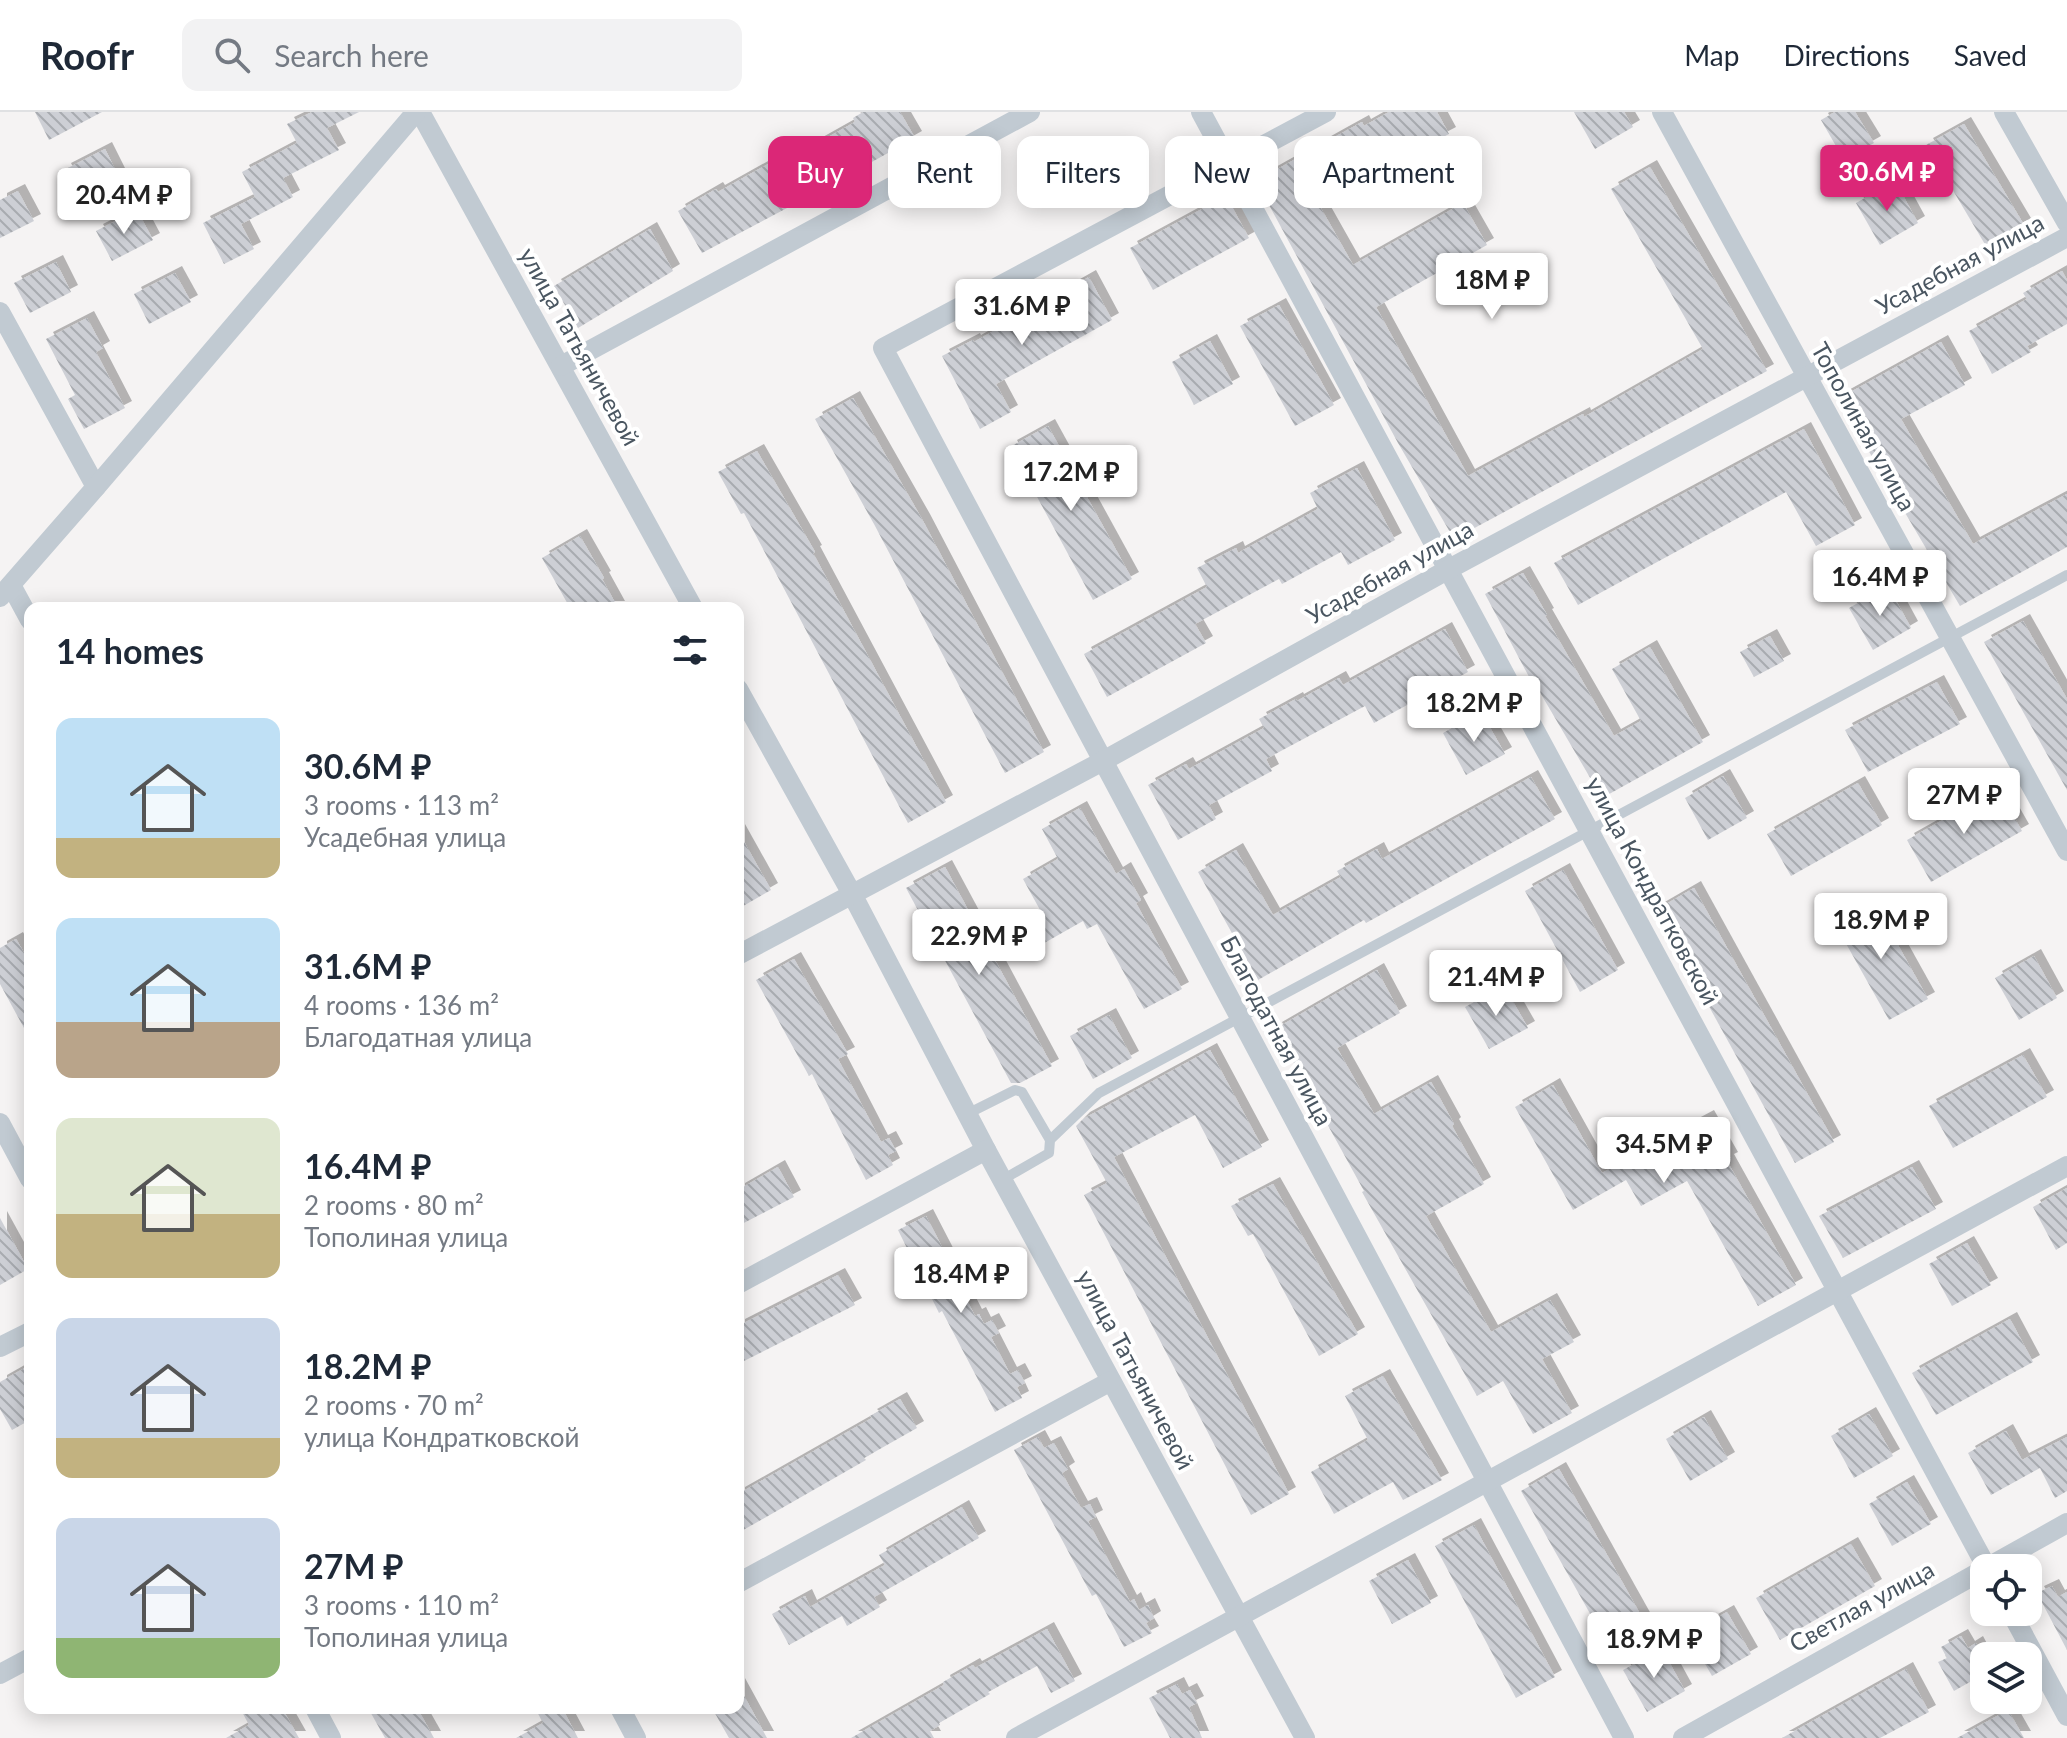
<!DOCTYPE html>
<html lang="en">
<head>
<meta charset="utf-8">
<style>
  :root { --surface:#fff; --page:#f2f2f3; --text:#1f2937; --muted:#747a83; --line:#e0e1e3; --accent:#db2777 }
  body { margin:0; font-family:Lato,sans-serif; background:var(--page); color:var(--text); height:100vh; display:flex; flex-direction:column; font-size:30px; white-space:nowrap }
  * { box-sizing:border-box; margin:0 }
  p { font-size:26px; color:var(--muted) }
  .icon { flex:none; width:44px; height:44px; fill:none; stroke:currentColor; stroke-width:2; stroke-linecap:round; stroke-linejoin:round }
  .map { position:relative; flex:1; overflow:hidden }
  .sheet { position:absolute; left:24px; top:490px; width:720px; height:1112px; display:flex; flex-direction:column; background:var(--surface); border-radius:16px; box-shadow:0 4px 20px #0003 }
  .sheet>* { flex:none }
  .guide { position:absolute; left:768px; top:24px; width:760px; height:72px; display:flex; gap:16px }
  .controls { position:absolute; left:1970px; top:1442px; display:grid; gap:16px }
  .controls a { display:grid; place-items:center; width:72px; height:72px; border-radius:16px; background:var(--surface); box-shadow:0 4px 20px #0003; font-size:40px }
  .price { position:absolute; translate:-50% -68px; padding:0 18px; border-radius:8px; background:#fff; color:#222; font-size:26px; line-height:52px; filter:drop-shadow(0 2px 4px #0008) }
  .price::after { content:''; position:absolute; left:50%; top:48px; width:24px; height:18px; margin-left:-12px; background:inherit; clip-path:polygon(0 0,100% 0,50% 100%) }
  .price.on { background:var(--accent); color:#fff }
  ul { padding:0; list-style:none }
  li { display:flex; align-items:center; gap:24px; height:200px; padding:0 32px }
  li span { display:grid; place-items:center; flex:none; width:224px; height:160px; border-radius:16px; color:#555 }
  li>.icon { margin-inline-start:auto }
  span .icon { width:96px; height:96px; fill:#fffc; stroke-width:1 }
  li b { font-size:34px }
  h2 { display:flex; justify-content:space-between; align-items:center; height:96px; padding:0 32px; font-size:34px }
  .pill { padding:0 28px; border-radius:16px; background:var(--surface); box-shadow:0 4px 20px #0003; font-size:28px; line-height:72px }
  .pill.on { background:var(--accent); color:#fff }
  header { display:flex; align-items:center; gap:48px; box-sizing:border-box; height:112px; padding:0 40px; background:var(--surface); border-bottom:2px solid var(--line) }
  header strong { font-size:38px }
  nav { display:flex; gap:44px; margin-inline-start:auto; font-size:28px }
  .search { width:560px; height:72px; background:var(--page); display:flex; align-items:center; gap:20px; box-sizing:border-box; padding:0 28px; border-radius:16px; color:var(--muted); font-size:30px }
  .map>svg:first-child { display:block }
</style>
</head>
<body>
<header>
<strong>Roofr</strong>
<div class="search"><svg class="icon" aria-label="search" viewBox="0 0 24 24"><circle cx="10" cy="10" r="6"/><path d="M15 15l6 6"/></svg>Search here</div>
<nav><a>Map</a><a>Directions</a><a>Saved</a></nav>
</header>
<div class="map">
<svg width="2067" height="1626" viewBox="0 0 2067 1626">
  <defs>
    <pattern id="building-back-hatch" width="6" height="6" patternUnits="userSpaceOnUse" patternTransform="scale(2)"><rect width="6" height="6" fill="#cdcfd5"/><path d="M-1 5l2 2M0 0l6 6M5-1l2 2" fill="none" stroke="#a8abb0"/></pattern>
    <filter id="shadow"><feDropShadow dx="7" dy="-7" stdDeviation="0" flood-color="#0004"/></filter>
  </defs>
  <rect width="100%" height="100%" fill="#f5f3f3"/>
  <g fill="url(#building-back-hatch)" filter="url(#shadow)">
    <polygon points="35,0 102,0 49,28"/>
    <polygon points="312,0 359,0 327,16 339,38 283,66 293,85 241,112 254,137 224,152 203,111 255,85 242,60 297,31 287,12"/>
    <polygon points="863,0 900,0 915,26 861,56 864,61 825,82 823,77 702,141 678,99 716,77 718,80 779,46 782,51 855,10 853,6"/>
    <polygon points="1389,0 1437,0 1449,22 1318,91 1353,153 1463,91 1487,133 1376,195 1468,364 1583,302 1584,305 1703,237 1611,77 1650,55 1767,259 1454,427 1398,331 1256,69 1342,21 1362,10 1364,14"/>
    <polygon points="1574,0 1624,0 1633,15 1595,37"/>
    <polygon points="1835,0 1855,0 1874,31 1844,48 1821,8"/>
    <polygon points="1964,12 2024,113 1986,134 1926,33"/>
    <polygon points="105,37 120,67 79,88 64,58"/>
    <polygon points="1895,69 1918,111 1880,133 1856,91"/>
    <polygon points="18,79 34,109 0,126 0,88"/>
    <polygon points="1226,84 1249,126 1153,178 1130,136"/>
    <polygon points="137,98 153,128 112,149 96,119"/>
    <polygon points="650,117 673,159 578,216 554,174"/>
    <polygon points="56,150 71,180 30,201 14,171"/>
    <polygon points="2062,159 2067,168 2067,212 2027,234 2031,240 1992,262 1969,219 2027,187 2023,181"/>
    <polygon points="175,161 191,190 149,212 134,182"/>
    <polygon points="1089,165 1112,208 996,272 1011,300 980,317 942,244 973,228 974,230"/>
    <polygon points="1279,193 1334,293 1295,314 1240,214"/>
    <polygon points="87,206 103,236 96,240 125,296 84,317 68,287 75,283 46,227"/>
    <polygon points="1210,229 1233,272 1194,293 1172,250"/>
    <polygon points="1941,230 1965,273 1901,307 1973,432 2067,382 2067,435 1960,494 1838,287"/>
    <polygon points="853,286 923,409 1044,640 1005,661 874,412 815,307"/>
    <polygon points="1048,314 1132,467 1093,488 1010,335"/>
    <polygon points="1804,317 1855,413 1816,434 1786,380 1578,493 1554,451"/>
    <polygon points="757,339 815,440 813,441 946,690 908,711 744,401 741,402 718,360"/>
    <polygon points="1357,356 1395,428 1348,453 1341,440 1282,472 1279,467 1195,512 1206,531 1107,585 1084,542 1207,475 1197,456 1236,436 1238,441 1318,397 1310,381"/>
    <polygon points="580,424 604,466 602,467 618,496 570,496 542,446"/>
    <polygon points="1523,461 1547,503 1545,504 1614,624 1641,609 1612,557 1650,535 1703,630 1602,686 1538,577 1536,578 1485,482"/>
    <polygon points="1888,474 1911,516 1873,538 1849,496"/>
    <polygon points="2023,509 2067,587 2067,678 1984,530"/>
    <polygon points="1445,517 1468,560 1374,611 1365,594 1266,647 1272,659 1209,693 1216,707 1178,728 1148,673 1186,652 1189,657 1264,616 1259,607 1296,587 1297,589 1339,566 1343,573"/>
    <polygon points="1770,524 1784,549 1754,565 1740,540"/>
    <polygon points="1937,570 1960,612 1868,660 1845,618"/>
    <polygon points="1481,600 1505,642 1466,663 1443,621"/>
    <polygon points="1723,664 1747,706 1708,728 1685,686"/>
    <polygon points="1531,665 1555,707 1366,811 1364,808 1258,868 1198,760 1236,738 1273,803 1341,765 1337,759 1377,737 1382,747"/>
    <polygon points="1858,671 1882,713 1791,764 1767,722"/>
    <polygon points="1998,677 2022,719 1931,770 1907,728"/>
    <polygon points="1080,696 1116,762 1124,757 1141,788 1136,791 1182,877 1144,897 1097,812 1087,817 1083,809 1032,838 1021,820 1045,807 1023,767 1058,747 1042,717"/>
    <polygon points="738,719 771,778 738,797"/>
    <polygon points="945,755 1052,954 1020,971 1011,971 906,776"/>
    <polygon points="1563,758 1618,858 1580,880 1525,779"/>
    <polygon points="1694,776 1834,1030 1795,1051 1656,798"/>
    <polygon points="1874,790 1928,887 1889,908 1835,812"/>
    <polygon points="16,827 30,851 30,927 0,872 0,836"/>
    <polygon points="2034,844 2057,886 2019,908 1995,866"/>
    <polygon points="794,847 848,942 838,947 865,999 881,1030 889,1026 896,1039 888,1043 893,1053 866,1068 812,962 809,964 756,868"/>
    <polygon points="1377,858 1400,901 1337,936 1374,1002 1431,970 1454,1012 1452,1014 1484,1072 1426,1104 1491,1220 1550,1188 1574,1230 1542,1247 1572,1301 1533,1322 1503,1269 1477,1284 1362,1080 1364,1079 1275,917"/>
    <polygon points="1504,874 1528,916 1489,937 1465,895"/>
    <polygon points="1109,903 1132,946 1093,967 1070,924"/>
    <polygon points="1210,938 1262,1035 1223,1056 1195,1003 1114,1045 1289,1382 1251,1403 1084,1083 1107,1071 1076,1014 1083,1007"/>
    <polygon points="2023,943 2047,985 1953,1036 1929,994"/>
    <polygon points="1553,973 1602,1061 1707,1005 1731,1047 1727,1049 1796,1173 1758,1194 1687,1069 1641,1094 1626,1068 1573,1098 1515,995"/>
    <polygon points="778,1055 794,1085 738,1114 738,1078"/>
    <polygon points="1912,1055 1936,1097 1843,1146 1819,1104"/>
    <polygon points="1273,1072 1358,1222 1319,1244 1253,1122 1248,1124 1231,1094"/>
    <polygon points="2067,1076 2067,1131 2056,1138 2033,1095"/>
    <polygon points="926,1104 956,1162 962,1159 969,1172 961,1177 975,1204 979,1202 984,1212 992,1208 999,1221 991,1225 1010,1262 1018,1258 1025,1271 1017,1275 1022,1286 995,1300 942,1199 939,1201 898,1118"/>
    <polygon points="0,1106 28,1157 0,1173"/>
    <polygon points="1967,1131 1991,1173 1952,1194 1929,1152"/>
    <polygon points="838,1163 855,1193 738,1252 738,1214"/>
    <polygon points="2010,1207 2033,1250 1936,1303 1912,1261"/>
    <polygon points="30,1253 30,1308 12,1318 0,1297 0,1270"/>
    <polygon points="1383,1264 1442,1368 1403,1388 1393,1370 1334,1402 1311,1360 1368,1328 1345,1284"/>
    <polygon points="900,1287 917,1316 864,1346 866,1348 738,1421 738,1382 872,1306 870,1304"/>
    <polygon points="1869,1302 1893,1344 1854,1366 1831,1324"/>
    <polygon points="1704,1305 1728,1347 1690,1369 1666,1327"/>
    <polygon points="2006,1319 2022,1348 2067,1325 2067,1379 2055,1386 2040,1356 1991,1383 1968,1341"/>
    <polygon points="1038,1325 1044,1336 1054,1331 1068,1357 1062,1361 1081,1396 1090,1392 1096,1405 1088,1409 1130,1490 1134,1487 1139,1498 1148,1493 1154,1506 1146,1511 1152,1521 1124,1535 1096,1482 1092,1484 1014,1338"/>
    <polygon points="1559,1357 1644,1509 1606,1530 1521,1379"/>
    <polygon points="1907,1370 1931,1412 1892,1434 1869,1392"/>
    <polygon points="962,1395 979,1426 874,1485 880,1495 847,1514 842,1504 789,1533 772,1502 805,1484 810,1495 885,1453 879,1443"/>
    <polygon points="1474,1413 1555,1565 1516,1586 1435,1434"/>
    <polygon points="1851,1432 1875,1474 1780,1528 1756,1486"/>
    <polygon points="1408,1448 1431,1491 1392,1512 1369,1469"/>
    <polygon points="2052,1474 2058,1485 2067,1480 2067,1538 2037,1481"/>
    <polygon points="1727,1500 1751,1542 1712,1564 1688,1522"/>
    <polygon points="1047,1517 1075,1569 1051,1581 1037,1554 988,1580 990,1582 939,1611 940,1613 930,1619 934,1626 851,1626 944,1573 943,1570 973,1553 975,1556"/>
    <polygon points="1961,1524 1968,1536 1976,1531 1984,1546 1984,1562 1954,1579 1938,1550 1947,1546 1941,1535"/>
    <polygon points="1662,1537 1685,1579 1647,1600 1623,1558"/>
    <polygon points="1906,1557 1929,1600 1880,1626 1782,1626"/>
    <polygon points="1177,1572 1182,1582 1190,1578 1197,1591 1189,1595 1202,1626 1170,1626 1149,1586"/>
    <polygon points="738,1573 755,1604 767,1626 729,1626 712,1596 738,1596"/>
    <polygon points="240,1596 282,1596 299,1626 226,1626 249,1613"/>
    <polygon points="368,1596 417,1596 434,1626 385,1626"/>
    <polygon points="535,1596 562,1596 578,1626 516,1626 543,1611"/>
    <polygon points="2008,1598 2024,1626 1957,1626"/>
  </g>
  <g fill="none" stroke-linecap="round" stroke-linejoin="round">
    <g stroke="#c1cad2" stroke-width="10">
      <polyline points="967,1002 1015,978 1022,980 1050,1028"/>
      <polyline points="1002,1068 1049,1041 1050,1028 1099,981 2067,463"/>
    </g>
    <g stroke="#c1cad2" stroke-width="20">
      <polyline points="420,0 693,496"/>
      <polyline points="1201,0 1987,1456"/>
      <polyline points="1326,0 883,236 1624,1626"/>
      <polyline points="1662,0 2067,739"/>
      <polyline points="2004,0 2067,111"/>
      <polyline points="0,200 96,375"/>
      <polyline points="561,254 1030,0"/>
      <polyline points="11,473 30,508"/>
      <polyline points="0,485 96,375 416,0"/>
      <polyline points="738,577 852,782 986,1038 1305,1626"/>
      <polyline points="738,843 1103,649 1449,457 2067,125"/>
      <polyline points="0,1011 30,1067"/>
      <polyline points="738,1172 986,1038"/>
      <polyline points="0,1235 30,1220"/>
      <polyline points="738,1471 1111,1269"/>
      <polyline points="2011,1500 2067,1604"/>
      <polyline points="0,1562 30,1546"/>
      <polyline points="315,1596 331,1626"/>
      <polyline points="620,1596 636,1626"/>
      <polyline points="1016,1626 2067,1054"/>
      <polyline points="1683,1626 2067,1411"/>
    </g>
  </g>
  <g text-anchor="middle" stroke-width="8" stroke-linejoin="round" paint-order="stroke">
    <g font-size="24" fill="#4a5661" stroke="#fff">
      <text transform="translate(1960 153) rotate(-28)" y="8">Усадебная улица</text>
      <text transform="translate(579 235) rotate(61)" y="8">улица Татьяничевой</text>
      <text transform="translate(1863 315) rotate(61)" y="8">Тополиная улица</text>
      <text transform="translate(1390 461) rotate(-29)" y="8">Усадебная улица</text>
      <text transform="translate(1652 779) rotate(62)" y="8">улица Кондратковской</text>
      <text transform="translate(1276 919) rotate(62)" y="8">Благодатная улица</text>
      <text transform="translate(1135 1258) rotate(62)" y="8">улица Татьяничевой</text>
      <text transform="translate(1862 1495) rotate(-29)" y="8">Светлая улица</text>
    </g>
  </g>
</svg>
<div class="controls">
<a><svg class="icon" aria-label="locate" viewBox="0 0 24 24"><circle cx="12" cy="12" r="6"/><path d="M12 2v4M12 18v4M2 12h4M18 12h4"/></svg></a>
<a><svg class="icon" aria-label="layers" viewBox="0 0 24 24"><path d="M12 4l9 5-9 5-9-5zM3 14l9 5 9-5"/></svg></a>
</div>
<b class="price on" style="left:1887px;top:101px">30.6M ₽</b>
<b class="price" style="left:124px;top:124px">20.4M ₽</b>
<b class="price" style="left:1492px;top:209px">18M ₽</b>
<b class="price" style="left:1022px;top:235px">31.6M ₽</b>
<b class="price" style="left:1071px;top:401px">17.2M ₽</b>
<b class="price" style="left:1880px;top:506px">16.4M ₽</b>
<b class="price" style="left:1474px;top:632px">18.2M ₽</b>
<b class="price" style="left:1964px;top:724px">27M ₽</b>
<b class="price" style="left:1881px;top:849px">18.9M ₽</b>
<b class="price" style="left:979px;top:865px">22.9M ₽</b>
<b class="price" style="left:1496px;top:906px">21.4M ₽</b>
<b class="price" style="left:1664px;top:1073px">34.5M ₽</b>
<b class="price" style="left:961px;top:1203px">18.4M ₽</b>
<b class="price" style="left:1654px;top:1568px">18.9M ₽</b>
<div class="guide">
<a class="pill on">Buy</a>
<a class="pill">Rent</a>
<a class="pill">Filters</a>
<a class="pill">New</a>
<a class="pill">Apartment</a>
</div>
<section class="sheet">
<h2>14 homes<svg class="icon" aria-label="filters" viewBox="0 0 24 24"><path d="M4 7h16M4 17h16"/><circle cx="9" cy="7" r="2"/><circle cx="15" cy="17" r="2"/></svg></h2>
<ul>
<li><span style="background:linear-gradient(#bfe0f5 75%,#c2b280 0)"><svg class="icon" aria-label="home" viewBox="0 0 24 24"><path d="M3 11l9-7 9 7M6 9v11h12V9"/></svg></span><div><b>30.6M ₽</b><p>3 rooms · 113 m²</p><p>Усадебная улица</p></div></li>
<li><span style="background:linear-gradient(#bfe0f5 65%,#b9a48a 0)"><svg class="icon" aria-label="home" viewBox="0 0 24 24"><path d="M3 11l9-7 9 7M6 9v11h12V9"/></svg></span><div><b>31.6M ₽</b><p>4 rooms · 136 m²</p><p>Благодатная улица</p></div></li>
<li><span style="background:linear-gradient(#dfe7d0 60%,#c2b280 0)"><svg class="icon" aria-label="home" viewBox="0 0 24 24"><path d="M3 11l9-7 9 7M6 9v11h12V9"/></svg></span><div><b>16.4M ₽</b><p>2 rooms · 80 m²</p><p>Тополиная улица</p></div></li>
<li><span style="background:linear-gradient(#c9d6e8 75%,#c2b280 0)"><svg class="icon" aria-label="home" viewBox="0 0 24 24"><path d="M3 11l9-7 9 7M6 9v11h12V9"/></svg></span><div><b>18.2M ₽</b><p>2 rooms · 70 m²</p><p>улица Кондратковской</p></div></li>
<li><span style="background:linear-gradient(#c9d6e8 75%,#8fb573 0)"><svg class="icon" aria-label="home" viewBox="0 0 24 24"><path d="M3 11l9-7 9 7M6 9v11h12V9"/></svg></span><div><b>27M ₽</b><p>3 rooms · 110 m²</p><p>Тополиная улица</p></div></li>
</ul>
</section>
</div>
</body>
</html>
